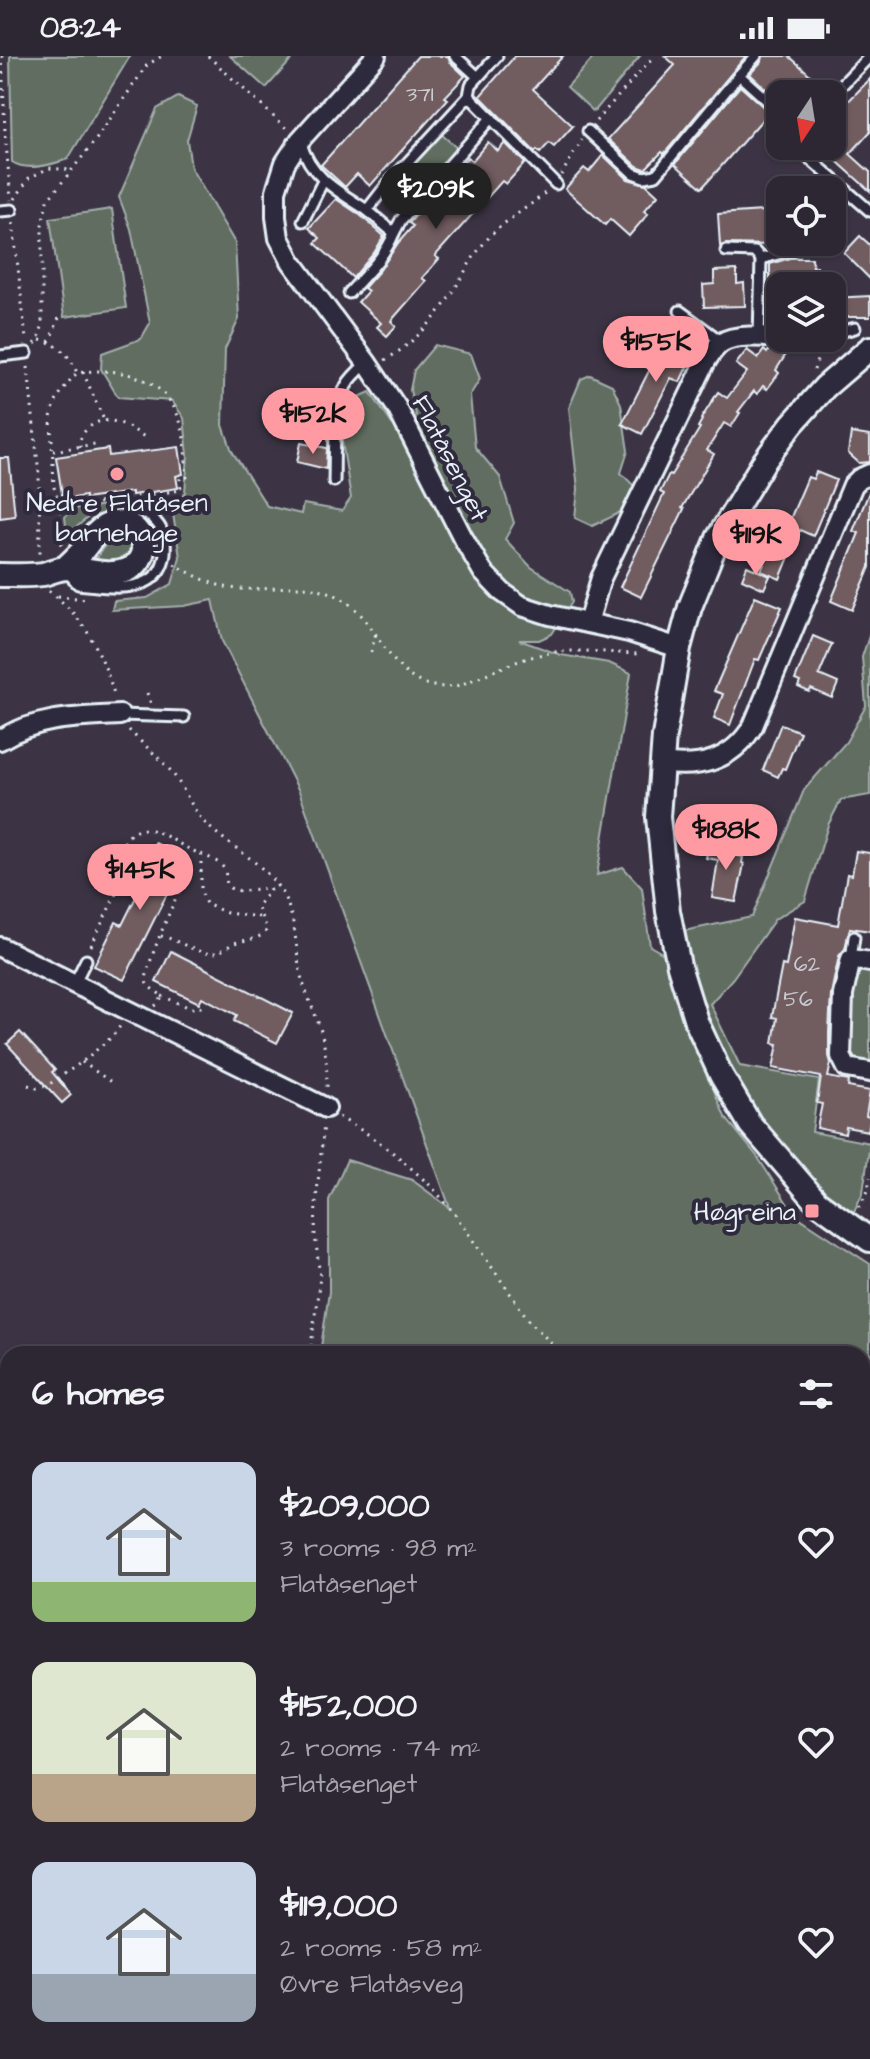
<!DOCTYPE html>
<html lang="en">
<head>
<meta charset="utf-8">
<style>
  :root { --surface:#2d2733; --page:#39333f; --text:#f1f3f6; --muted:#a7a5ac; --line:#48444e; --accent:#ff9aa2 }
  body { margin:0; font-family:"Architects Daughter",sans-serif; background:var(--page); color:var(--text); height:100vh; display:flex; flex-direction:column; font-size:30px; white-space:nowrap }
  * { box-sizing:border-box; margin:0 }
  p { font-size:26px; color:var(--muted) }
  .icon { flex:none; width:44px; height:44px; fill:none; stroke:currentColor; stroke-width:2; stroke-linecap:round; stroke-linejoin:round }
  .map { position:relative; flex:1; overflow:hidden }
  .side { position:absolute; left:0px; top:1290px; width:870px; height:714px; display:flex; flex-direction:column; background:var(--surface); border-radius:24px 24px 0 0; box-shadow:0 2px 6px #0004,0 0 0 2px var(--line) }
  .side>* { flex:none }
  .needle { width:52px; rotate:192deg }
  .tools { position:absolute; left:766px; top:24px; display:grid; gap:16px }
  .tools a { display:grid; place-items:center; width:80px; height:80px; border-radius:16px; background:var(--surface); box-shadow:0 2px 6px #0004,0 0 0 2px var(--line); font-size:40px }
  .price { position:absolute; translate:-50% -68px; padding:0 18px; border-radius:28px; background:var(--accent); color:#111; font-size:26px; line-height:52px; filter:drop-shadow(0 2px 4px #0008) }
  .price::after { content:''; position:absolute; left:50%; top:48px; width:24px; height:18px; margin-left:-12px; background:inherit; clip-path:polygon(0 0,100% 0,50% 100%) }
  .price.active { background:#222; color:#fff }
  ul { padding:0; list-style:none }
  li { display:flex; align-items:center; gap:24px; height:200px; padding:0 32px }
  li span { display:grid; place-items:center; flex:none; width:224px; height:160px; border-radius:16px; color:#555 }
  li>.icon { margin-inline-start:auto }
  span .icon { width:96px; height:96px; fill:#fffc; stroke-width:1 }
  li b { font-size:34px }
  h2 { display:flex; justify-content:space-between; align-items:center; height:96px; padding:0 32px; font-size:34px }
  .status { display:flex; justify-content:space-between; align-items:center; height:56px; padding:0 40px; background:var(--surface); direction:ltr }
  .status svg { height:22px; fill:currentColor }
  .map>svg:first-child { display:block }
</style>
</head>
<body>
<div class="status"><b>08:24</b><svg viewBox="0 0 49 12"><path d="M0 12V9h3v3zM5 12V6h3v6zM10 12V3h3v9zM15 12V0h3v12zM26 1h20v11H26zM47 4h2v5h-2z"/></svg></div>
<div class="map">
<svg width="870" height="2003" viewBox="0 0 870 2003">
  <rect width="100%" height="100%" fill="#3c3444"/>
  <filter id="ink" filterUnits="userSpaceOnUse"><feTurbulence type="fractalNoise" baseFrequency=".0125" numOctaves="2"/><feDisplacementMap in="SourceGraphic" scale="16" xChannelSelector="R" yChannelSelector="G"/><feConvolveMatrix kernelMatrix="1 2 1 2 8 2 1 2 1" color-interpolation-filters="sRGB"/></filter>
  <g filter="url(#ink)">
    <g fill="#616d61" stroke="#a4afac" stroke-width="2">
      <path d="M10,0H130L68,103C51,109 27,116 12,106Z"/>
      <polygon points="230,0 295,0 266,32"/>
      <polygon points="595,0 640,0 594,56 567,31"/>
      <polygon points="178,41 197,50 187,84 191,112 235,187 239,263 225,293 223,369 232,395 267,450 301,458 303,448 342,455 351,442 342,386 346,347 370,336 392,368 412,370 416,359 410,334 414,314 435,289 471,298 480,323 470,339 475,391 500,421 514,467 505,483 531,511 570,536 572,546 552,578 539,584 519,584 561,599 609,607 631,617 597,819 623,811 642,832 650,890 667,900 686,968 725,1061 757,1100 794,1158 870,1208 870,1953 862,1958 862,1298 320,1298 329,1236 329,1144 347,1104 412,1124 450,1152 299,735 222,585 213,544 184,550 112,554 114,545 147,542 172,528 180,501 172,452 185,436 188,399 184,362 172,345 118,341 101,313 102,297 141,283 150,267 131,173 119,141 157,53"/>
      <polygon points="440,77 458,93 413,143 395,126"/>
      <polygon points="112,153 126,252 64,261 50,162"/>
      <path d="M590,319L612,329L621,348L628,395L621,417L634,430C631,457 614,459 592,470L575,462L578,433L569,352L581,323Z"/>
      <polygon points="118,448 120,450 120,457 107,460 92,458 67,479 65,461 71,453"/>
      <path d="M119,478C129,481 137,495 125,504C118,509 107,506 99,505L97,502C102,491 109,483 119,478Z"/>
      <polygon points="870,577 870,739 841,744 828,769 805,845 775,863 733,922 710,948 740,1010 819,1024 812,1076 870,1087 863,1136 852,1160 825,1136 791,1102 758,1060 730,1012 707,962 684,908 679,876 752,861 804,734 846,686 866,650 862,601"/>
      <polygon points="866,910 870,911 870,1009 849,1006 851,918 857,919 858,914 865,915"/>
      <polygon points="0,1711 8,1712 8,1860 0,1862"/>
      <polygon points="463,1996 798,1996 788,2003 466,2003"/>
    </g>
    <g fill="none" stroke-linecap="round" stroke-linejoin="round">
      <g stroke="#8f9eb0" stroke-width="5">
        <polyline points="0,1805 8,1804"/>
        <polyline points="862,1868 870,1865"/>
      </g>
    </g>
    <g fill="#715b5f" stroke="#e8f1f8" stroke-width="2">
      <polygon points="418,0 448,0 450,6 465,20 445,41 448,43 370,130 357,118 345,131 321,109"/>
      <polygon points="515,0 563,0 533,33 573,70 554,91 549,87 540,97 537,94 535,96 480,40"/>
      <polygon points="665,0 746,0 664,98 662,96 645,113 637,110 608,83 675,9"/>
      <polygon points="763,0 789,0 827,34 825,38 780,38 779,45 750,18 762,5"/>
      <polygon points="870,23 870,76 850,98 870,116 870,135 820,90 832,90 832,62"/>
      <polygon points="740,30 769,56 702,132 675,108"/>
      <polygon points="488,86 498,95 505,87 525,107 506,128 502,125 435,200 439,203 422,222 426,225 391,265 396,270 387,280 377,271 381,267 358,246 368,235 364,232 380,214 398,187 413,170 409,167 468,101 472,105"/>
      <polygon points="603,99 628,123 646,128 658,139 644,155 648,158 629,180 610,163 605,169 565,133 584,112 589,116"/>
      <polygon points="336,143 360,159 384,180 374,197 353,222 315,187 320,182 309,172"/>
      <polygon points="780,149 780,174 776,174 777,189 726,188 720,190 718,158 763,155 763,150"/>
      <polygon points="860,180 870,189 870,223 844,197"/>
      <polygon points="790,202 812,202 813,212 817,211 817,215 819,215 819,230 797,230 797,227 770,227 770,208"/>
      <polygon points="737,214 737,228 744,227 745,250 704,251 703,229 714,228 714,215"/>
      <polygon points="870,240 870,261 832,261 832,242"/>
      <polygon points="659,283 684,295 682,300 690,304 680,326 671,322 642,378 622,368 650,313 646,311"/>
      <polygon points="770,293 777,294 785,300 776,314 779,317 767,333 763,330 757,338 754,335 738,356 740,357 731,371 724,367 707,394 714,398 682,452 684,453 641,541 620,531 664,438 660,436 669,418 671,419 700,372 698,371 702,364 701,363 718,336 727,342 747,316 736,308 747,294 758,302 764,294 767,297"/>
      <polygon points="851,377 870,380 870,406 859,407 848,397"/>
      <polygon points="301,387 327,392 326,413 297,406"/>
      <polygon points="179,391 183,418 176,420 178,432 132,439 132,436 85,443 85,440 63,444 56,401 108,393 109,400"/>
      <polygon points="0,402 9,402 15,460 0,462"/>
      <polygon points="816,416 836,424 813,480 800,474 780,523 761,515 776,479 782,482 808,421 813,423"/>
      <polygon points="870,434 870,511 852,554 831,545 859,477 853,475"/>
      <polygon points="747,510 770,520 764,533 742,523"/>
      <polygon points="755,540 782,551 759,604 755,603 730,669 714,662 723,638 714,635"/>
      <polygon points="813,580 832,588 819,619 838,627 832,642 811,633 809,636 798,631 800,626 795,624"/>
      <polygon points="781,668 800,676 785,713 782,712 778,721 763,714"/>
      <polygon points="709,786 731,791 729,798 743,801 742,807 744,808 736,846 712,842 718,804 706,802"/>
      <polygon points="155,787 185,802 124,924 94,910 116,866 122,869 140,833 133,830"/>
      <polygon points="856,795 870,797 870,875 850,872 845,893 839,900 831,938 829,976 829,1000 831,1007 828,1021 849,1025 848,1031 870,1035 866,1060 870,1061 870,1065 868,1075 846,1071 845,1078 817,1072 822,1048 817,1047 821,1021 773,1012 778,988 773,987 777,962 772,961 782,909 786,910 795,861 838,869 847,818 852,819"/>
      <polygon points="171,895 293,957 277,987 234,965 237,959 202,941 199,947 156,926"/>
      <polygon points="20,976 55,1014 52,1016 71,1039 62,1047 7,988"/>
    </g>
    <g fill="none" stroke-linecap="round" stroke-linejoin="round">
      <defs>
        <g id="service">
          <polyline points="455,0 478,21"/>
          <polyline points="739,19 756,0"/>
          <polyline points="832,39 870,0"/>
          <polyline points="469,40 556,128"/>
          <polyline points="588,75 633,117 644,121 656,119 739,19 780,56"/>
          <path d="M301,87C310,121 339,136 367,154L385,131L469,40L471,29L497,0"/>
          <polyline points="801,90 802,96 870,155"/>
          <polyline points="367,154 394,177 401,164 491,62"/>
          <polyline points="0,155 12,154"/>
          <polyline points="303,165 323,125"/>
          <polyline points="726,195 755,196 761,203"/>
          <path d="M349,237C366,218 385,201 394,177"/>
          <polyline points="680,255 722,286"/>
          <polyline points="832,278 855,272"/>
          <polyline points="759,281 761,203 817,186"/>
          <polyline points="0,300 27,297"/>
          <path d="M334,425C335,397 332,355 346,330C351,321 359,314 367,307"/>
          <path d="M67,515L78,528C99,530 127,535 146,526C168,516 171,482 156,466C150,458 143,457 134,455L122,466"/>
          <polyline points="120,659 184,661"/>
          <polyline points="851,903 854,881"/>
          <polyline points="74,928 86,904"/>
          <polyline points="180,2003 182,1996"/>
        </g>
        <g id="minor">
          <polyline points="376,0 300,84 285,107 276,135 276,161 279,182 291,205 367,307 397,352 462,480 483,516 502,536 522,550 550,559 629,576 679,592"/>
          <path d="M588,567L601,522L705,307C709,300 714,292 721,287C737,276 776,282 796,283"/>
          <path d="M0,684C36,661 79,661 120,659"/>
          <path d="M661,707C700,713 732,705 753,670L853,429L859,423L870,418"/>
          <polyline points="0,891 326,1052"/>
          <polyline points="870,906 851,903 843,939 841,1000 847,1012 870,1016"/>
          <polyline points="0,1921 8,1923"/>
          <polyline points="417,1996 420,2003"/>
        </g>
        <g id="tertiary">
          <polyline points="870,292 825,331 792,368 763,407 718,482 690,551 679,592 664,680 658,761 668,855 679,910 696,965 721,1019 750,1068 817,1146 870,1184"/>
          <path d="M0,519C14,519 29,520 43,518C51,516 59,512 67,512C87,513 108,522 127,514C159,500 138,456 108,469C96,474 90,486 82,495C77,501 70,507 65,512"/>
        </g>
      </defs>
      <use href="#service" stroke="#e8f1f8" stroke-width="15"/>
      <use href="#minor" stroke="#e8f1f8" stroke-width="24"/>
      <use href="#tertiary" stroke="#e8f1f8" stroke-width="28"/>
      <g stroke="#e8f1f8" stroke-width="3" stroke-dasharray="2 6" stroke-linecap="butt">
        <polyline points="2,0 5,76 11,144"/>
        <polyline points="208,0 288,74"/>
        <polyline points="596,65 654,0"/>
        <polyline points="561,119 582,84"/>
        <polyline points="15,143 29,122 49,112 70,114"/>
        <polyline points="13,167 26,283"/>
        <path d="M40,284C59,288 70,299 77,317"/>
        <polyline points="49,286 61,257"/>
        <polyline points="35,288 38,284 42,271 42,169 47,145 95,85 147,9 162,0"/>
        <path d="M385,304C412,289 434,265 451,239C462,222 470,204 484,187C503,164 525,155 546,136"/>
        <polyline points="28,311 39,419 40,498"/>
        <polyline points="814,314 818,301 818,282"/>
        <polyline points="83,316 104,364"/>
        <path d="M80,391C80,383 81,379 87,373C106,355 128,370 146,382"/>
        <polyline points="53,395 95,388"/>
        <path d="M61,456L54,431L51,362C54,344 65,329 77,317C119,310 165,320 180,365C186,382 185,403 187,421L180,422L181,434L136,441"/>
        <polyline points="62,489 61,456 66,452 130,442"/>
        <path d="M174,508C195,520 218,533 243,533C276,535 308,523 339,541C388,568 388,643 460,629C490,617 523,600 555,596C583,593 610,597 638,598"/>
        <path d="M49,535C86,563 102,597 115,641"/>
        <polyline points="58,540 86,543"/>
        <polyline points="371,596 376,577"/>
        <polyline points="147,637 151,648"/>
        <path d="M129,674C144,690 163,703 176,722C186,737 193,754 206,768C230,791 260,804 279,832C298,861 294,888 301,920C306,938 314,954 320,972C326,992 327,1012 327,1032"/>
        <polyline points="201,798 201,835 206,848 227,857 260,861"/>
        <path d="M161,880C177,883 202,901 215,897C224,895 229,888 238,886C249,883 259,884 267,874C265,864 258,859 258,849L270,834L277,830"/>
        <path d="M91,890L127,815C128,805 120,792 125,785C142,759 169,783 187,792C198,798 213,801 222,810C227,815 225,821 227,828L230,832L240,835L267,832L270,834"/>
        <polyline points="162,940 190,952 202,951"/>
        <path d="M155,950L160,946L162,940C158,936 149,932 147,928C141,917 175,845 181,830L177,824"/>
        <polyline points="82,1006 111,1026"/>
        <polyline points="28,1029 37,1032 48,1029 82,1006 112,981 121,969"/>
        <polyline points="339,1061 371,1080 401,1103 433,1132 454,1157 528,1263 561,1298"/>
        <polyline points="859,1151 868,1135 870,1121"/>
        <polyline points="310,1298 320,1221 315,1178 316,1146 324,1068"/>
        <polyline points="862,1360 870,1361"/>
        <polyline points="862,1508 870,1514"/>
        <polyline points="862,1566 870,1562"/>
        <polyline points="0,1752 8,1752"/>
      </g>
      <use href="#service" stroke="#2f2a3d" stroke-width="9"/>
      <use href="#minor" stroke="#2f2a3d" stroke-width="18"/>
      <use href="#tertiary" stroke="#2f2a3d" stroke-width="22"/>
    </g>
  </g>
  <g fill="#ff9aa2" stroke="#2f2a3d" stroke-width="3">
    <circle cx="117" cy="418" r="8"/>
    <rect x="804" y="1147" width="16" height="16" rx="4"/>
  </g>
  <g text-anchor="middle" stroke-width="8" stroke-linejoin="round" paint-order="stroke">
    <g font-size="22" fill="#caccd2">
      <text x="420" y="45">37I</text>
      <text x="807" y="915">62</text>
      <text x="798" y="950">56</text>
    </g>
    <g font-size="26" fill="#e8f1f8" stroke="#2f2a3d">
      <text transform="translate(451 402) rotate(63)" y="9">Flatåsenget</text>
    </g>
    <g font-size="26" fill="#e8f1f8" stroke="#2f2a3d">
      <text x="117" y="455">Nedre Flatåsen<tspan x="117" dy="30">barnehage</tspan></text>
      <text x="796" y="1164" text-anchor="end">Høgreina</text>
    </g>
  </g>
</svg>
<div class="tools">
<a><svg class="needle" viewBox="-14 -14 28 28"><path d="M0-13l5 13h-10z" fill="#e53935"/><path d="M0 13l5-13h-10z" fill="#a7a5ac"/></svg></a>
<a><svg class="icon" aria-label="locate" viewBox="0 0 24 24"><circle cx="12" cy="12" r="6"/><path d="M12 2v4M12 18v4M2 12h4M18 12h4"/></svg></a>
<a><svg class="icon" aria-label="layers" viewBox="0 0 24 24"><path d="M12 4l9 5-9 5-9-5zM3 14l9 5 9-5"/></svg></a>
</div>
<b class="price active" style="left:436px;top:175px">$209K</b>
<b class="price" style="left:656px;top:328px">$155K</b>
<b class="price" style="left:313px;top:400px">$152K</b>
<b class="price" style="left:756px;top:521px">$119K</b>
<b class="price" style="left:726px;top:816px">$188K</b>
<b class="price" style="left:140px;top:856px">$145K</b>
<section class="side">
<h2>6 homes<svg class="icon" aria-label="filters" viewBox="0 0 24 24"><path d="M4 7h16M4 17h16"/><circle cx="9" cy="7" r="2"/><circle cx="15" cy="17" r="2"/></svg></h2>
<ul>
<li><span style="background:linear-gradient(#c9d6e8 75%,#8fb573 0)"><svg class="icon" aria-label="home" viewBox="0 0 24 24"><path d="M3 11l9-7 9 7M6 9v11h12V9"/></svg></span><div><b>$209,000</b><p>3 rooms · 98 m²</p><p>Flatåsenget</p></div><svg class="icon" aria-label="heart" viewBox="0 0 24 24"><path d="M12 20l-8-8c-3-5 5-10 8-4 3-6 11-1 8 4z"/></svg></li>
<li><span style="background:linear-gradient(#dfe7d0 70%,#b9a48a 0)"><svg class="icon" aria-label="home" viewBox="0 0 24 24"><path d="M3 11l9-7 9 7M6 9v11h12V9"/></svg></span><div><b>$152,000</b><p>2 rooms · 74 m²</p><p>Flatåsenget</p></div><svg class="icon" aria-label="heart" viewBox="0 0 24 24"><path d="M12 20l-8-8c-3-5 5-10 8-4 3-6 11-1 8 4z"/></svg></li>
<li><span style="background:linear-gradient(#c9d6e8 70%,#9aa5b1 0)"><svg class="icon" aria-label="home" viewBox="0 0 24 24"><path d="M3 11l9-7 9 7M6 9v11h12V9"/></svg></span><div><b>$119,000</b><p>2 rooms · 58 m²</p><p>Øvre Flatåsveg</p></div><svg class="icon" aria-label="heart" viewBox="0 0 24 24"><path d="M12 20l-8-8c-3-5 5-10 8-4 3-6 11-1 8 4z"/></svg></li>
</ul>
</section>
</div>
</body>
</html>
